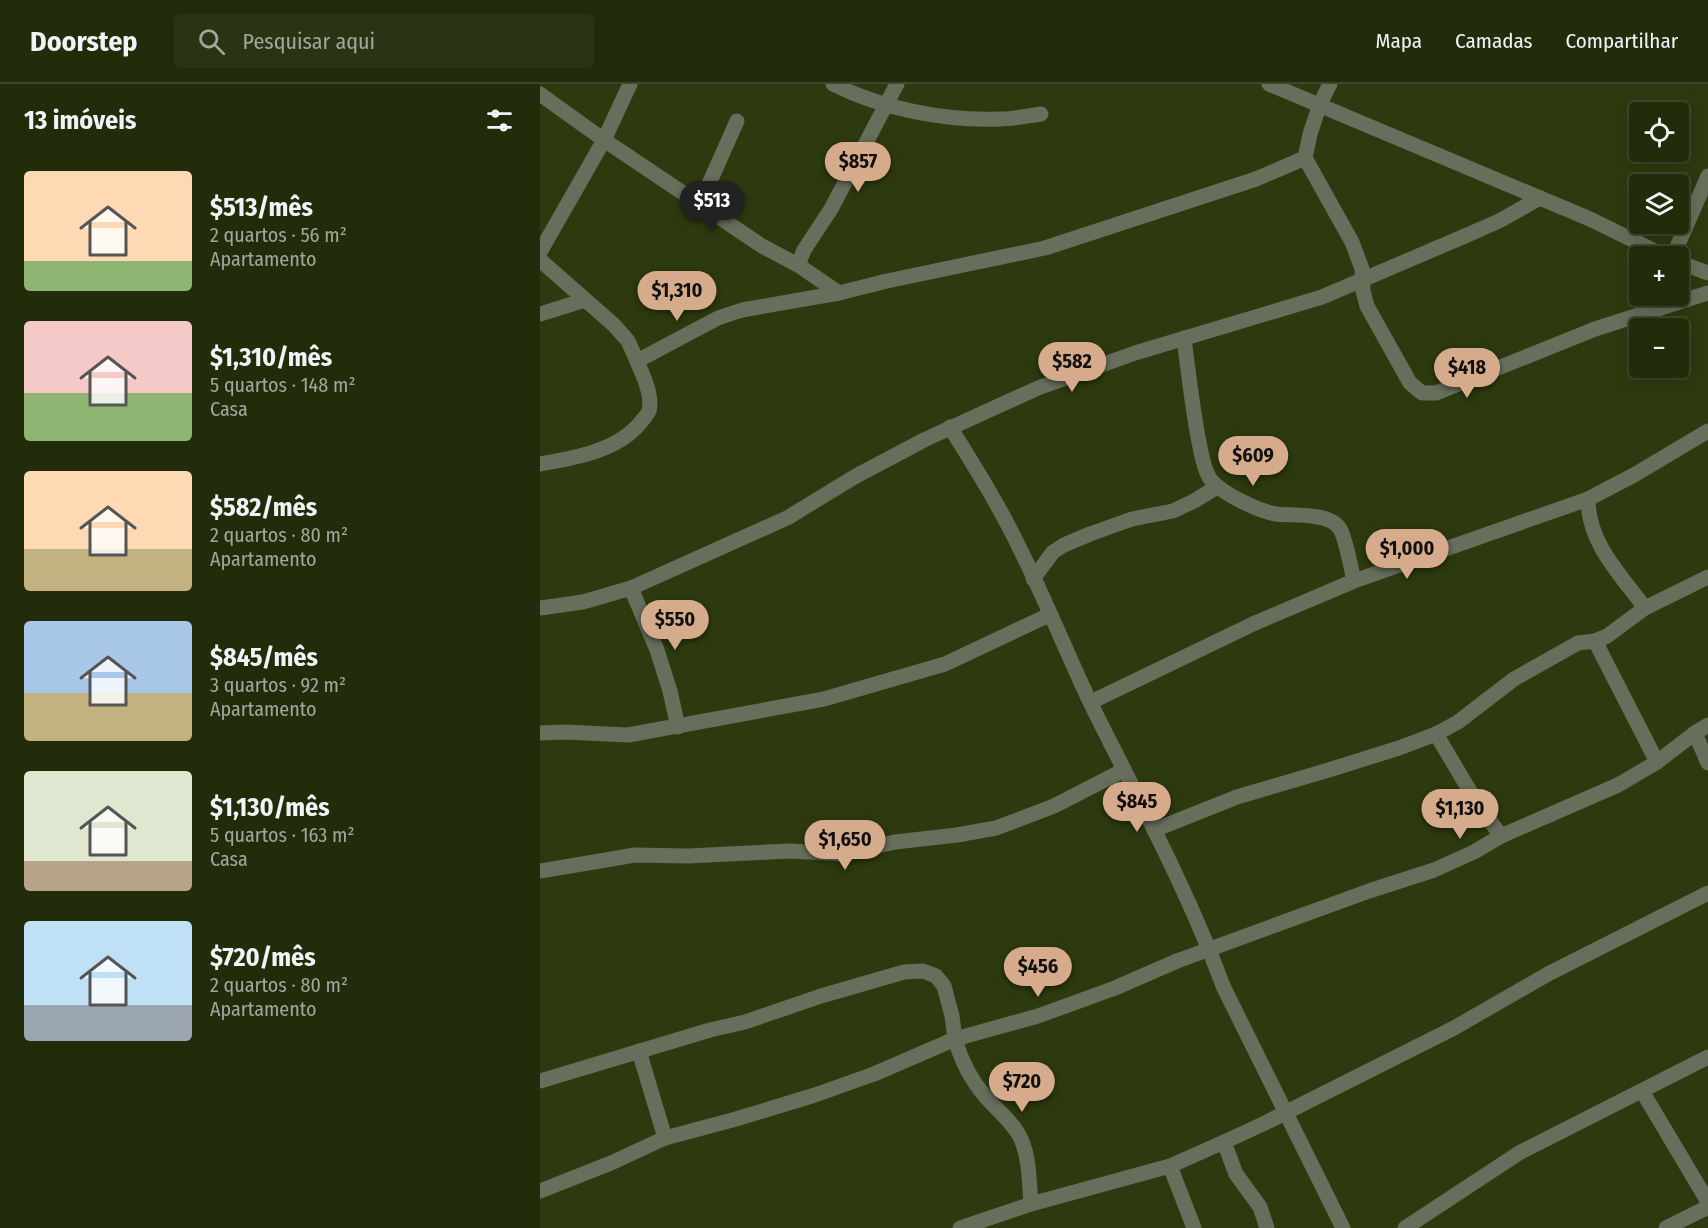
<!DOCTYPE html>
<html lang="pt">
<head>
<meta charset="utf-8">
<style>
  :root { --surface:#222c0b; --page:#2a3414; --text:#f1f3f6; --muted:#a2a79d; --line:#3f482c; --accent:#d6ab8b }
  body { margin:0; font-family:"Fira Sans Condensed",sans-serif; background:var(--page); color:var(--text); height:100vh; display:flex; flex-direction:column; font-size:22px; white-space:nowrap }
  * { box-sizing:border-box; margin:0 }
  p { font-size:20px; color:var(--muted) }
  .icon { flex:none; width:33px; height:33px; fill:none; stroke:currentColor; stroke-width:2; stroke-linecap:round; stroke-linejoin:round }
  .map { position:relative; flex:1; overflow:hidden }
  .panel { display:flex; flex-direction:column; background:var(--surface); width:540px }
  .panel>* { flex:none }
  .tools { position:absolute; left:1089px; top:18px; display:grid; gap:12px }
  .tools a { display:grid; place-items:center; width:60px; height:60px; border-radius:6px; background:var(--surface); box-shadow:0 3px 15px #0003,0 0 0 2px var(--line); font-size:30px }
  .price { position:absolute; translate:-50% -51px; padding:0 14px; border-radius:21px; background:var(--accent); color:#111; font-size:20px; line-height:39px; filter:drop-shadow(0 2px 3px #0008) }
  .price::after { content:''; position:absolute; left:50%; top:36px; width:18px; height:14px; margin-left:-9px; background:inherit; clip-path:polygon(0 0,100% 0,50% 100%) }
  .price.active { background:#222; color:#fff }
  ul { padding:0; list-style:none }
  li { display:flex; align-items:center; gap:18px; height:150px; padding:0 24px }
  li span { display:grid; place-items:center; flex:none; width:168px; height:120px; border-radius:6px; color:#555 }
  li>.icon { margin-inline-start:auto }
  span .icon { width:72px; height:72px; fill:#fffc; stroke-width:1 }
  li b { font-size:26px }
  h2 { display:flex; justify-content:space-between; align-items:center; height:72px; padding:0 24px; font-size:26px }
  header { display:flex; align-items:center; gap:36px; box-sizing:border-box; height:84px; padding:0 30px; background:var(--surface); border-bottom:2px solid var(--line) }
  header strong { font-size:28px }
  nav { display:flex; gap:33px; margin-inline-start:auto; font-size:21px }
  .search { width:420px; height:54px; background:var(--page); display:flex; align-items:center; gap:15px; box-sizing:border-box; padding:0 21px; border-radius:6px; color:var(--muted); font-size:22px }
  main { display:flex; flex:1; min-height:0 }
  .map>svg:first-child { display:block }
</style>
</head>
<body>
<header>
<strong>Doorstep</strong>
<div class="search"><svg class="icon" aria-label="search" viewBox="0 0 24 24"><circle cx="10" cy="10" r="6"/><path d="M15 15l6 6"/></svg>Pesquisar aqui</div>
<nav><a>Mapa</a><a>Camadas</a><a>Compartilhar</a></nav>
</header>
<main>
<section class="panel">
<h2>13 imóveis<svg class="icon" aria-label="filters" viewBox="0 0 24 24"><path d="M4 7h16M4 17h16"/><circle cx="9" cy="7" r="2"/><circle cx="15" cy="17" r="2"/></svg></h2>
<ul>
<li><span style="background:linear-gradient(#ffd9b3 75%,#8fb573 0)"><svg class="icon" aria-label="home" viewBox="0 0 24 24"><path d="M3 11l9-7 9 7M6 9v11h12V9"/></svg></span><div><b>$513/mês</b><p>2 quartos · 56 m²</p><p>Apartamento</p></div></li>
<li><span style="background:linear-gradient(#f6c9c9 60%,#8fb573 0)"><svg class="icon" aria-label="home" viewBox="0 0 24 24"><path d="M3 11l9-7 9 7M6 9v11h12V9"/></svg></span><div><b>$1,310/mês</b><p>5 quartos · 148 m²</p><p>Casa</p></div></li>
<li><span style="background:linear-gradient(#ffd9b3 65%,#c2b280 0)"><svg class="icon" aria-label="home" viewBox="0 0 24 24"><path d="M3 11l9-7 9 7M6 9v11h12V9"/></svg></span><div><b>$582/mês</b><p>2 quartos · 80 m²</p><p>Apartamento</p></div></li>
<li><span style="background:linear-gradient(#a9c7e8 60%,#c2b280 0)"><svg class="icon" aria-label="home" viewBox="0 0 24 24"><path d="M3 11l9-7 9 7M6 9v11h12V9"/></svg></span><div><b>$845/mês</b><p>3 quartos · 92 m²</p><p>Apartamento</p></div></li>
<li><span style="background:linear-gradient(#dfe7d0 75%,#b9a48a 0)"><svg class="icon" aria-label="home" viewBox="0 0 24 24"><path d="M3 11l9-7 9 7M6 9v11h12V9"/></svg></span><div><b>$1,130/mês</b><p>5 quartos · 163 m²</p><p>Casa</p></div></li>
<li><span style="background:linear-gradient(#bfe0f5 70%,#9aa5b1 0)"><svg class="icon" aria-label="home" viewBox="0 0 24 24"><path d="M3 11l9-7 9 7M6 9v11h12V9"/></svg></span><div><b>$720/mês</b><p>2 quartos · 80 m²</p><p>Apartamento</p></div></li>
</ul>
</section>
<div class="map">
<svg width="1168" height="1144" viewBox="0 0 1168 1144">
  <rect width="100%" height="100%" fill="#2d3a0f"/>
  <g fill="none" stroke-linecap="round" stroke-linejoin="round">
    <g stroke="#676e5b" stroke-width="15">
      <path d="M293,0C343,25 404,37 460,35C473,35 487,32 501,30"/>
      <polyline points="729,0 1050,135 1125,172"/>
      <polyline points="790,0 780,20 770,50 765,74 812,158 822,185 823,207 827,222 870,299 882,309 896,309 1055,245 1168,209"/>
      <polyline points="0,10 64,56 90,0"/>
      <polyline points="160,120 197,37"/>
      <polyline points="0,168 64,56 222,162 258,181 299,209"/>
      <polyline points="1133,172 1168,92"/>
      <polyline points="0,176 74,241 88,257 97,277 178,234 202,226 299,209 347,197 505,164 716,95 765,74"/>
      <polyline points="1138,178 1168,189"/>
      <polyline points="258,181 264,166 291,125 357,0"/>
      <polyline points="0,230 45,216"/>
      <path d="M644,254C648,287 652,320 658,353C661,366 662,381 669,393C678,408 718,427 736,430C752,432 790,428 800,445C806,455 811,484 814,497"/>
      <path d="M410,343C435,383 460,423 480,465C505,515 526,567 550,618C596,711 647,804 683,902L803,1144"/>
      <path d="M0,380C34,374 78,367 101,338C103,335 108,330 109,327C113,312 103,291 97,277"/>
      <path d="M1048,415C1048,459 1080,490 1105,524"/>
      <polyline points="493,495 513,468 524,461 550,450 592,435 633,427 654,417 677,403"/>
      <polyline points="91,504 117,566 130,607 138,643"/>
      <polyline points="0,524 43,518 91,504 247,434 316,392 386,355 498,304 595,269 782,213 925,152 959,137 1000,114"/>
      <polyline points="1055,557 1117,678"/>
      <polyline points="551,618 715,539 814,497 1048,415 1094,391 1168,347"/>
      <polyline points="0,649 25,648 88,651 284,615 405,580 509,531"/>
      <polyline points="1155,649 1168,679"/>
      <polyline points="896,650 937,719 961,752"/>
      <polyline points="614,746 697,713 792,685 859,664 896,650 918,638 974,595 1038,559 1055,557 1067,552 1105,524 1168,493"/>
      <polyline points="0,787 95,771 148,772 250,767 303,770 355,758 417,751 456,744 514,722 584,686"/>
      <polyline points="99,967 125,1054"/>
      <polyline points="0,997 170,946 205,938 281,912 364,888 383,887 396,892 404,902 412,932 415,955 498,932 575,904 637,877 829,807 894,786 934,768 961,752 1078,701 1117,678 1155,649 1168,641"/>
      <polyline points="1102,1007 1168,1118"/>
      <polyline points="684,1058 696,1090 720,1123 727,1144"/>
      <polyline points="630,1082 654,1144"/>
      <path d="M0,1107L71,1079L125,1054L196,1035L275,1011L334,990L415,955C421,976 430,995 445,1012C457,1026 474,1039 481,1055C490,1075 489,1100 491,1120"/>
      <polyline points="420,1144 491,1120 630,1082 684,1058 723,1040 914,944 1008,890 1168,809"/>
      <polyline points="865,1144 979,1069 1168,973"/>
      <polyline points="1126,1144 1168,1123"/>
    </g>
  </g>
</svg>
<div class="tools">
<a><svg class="icon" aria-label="locate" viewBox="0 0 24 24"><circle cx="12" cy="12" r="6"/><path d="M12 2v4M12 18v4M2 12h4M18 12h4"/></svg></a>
<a><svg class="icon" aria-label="layers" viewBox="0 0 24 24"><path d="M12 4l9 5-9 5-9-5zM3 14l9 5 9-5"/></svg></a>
<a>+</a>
<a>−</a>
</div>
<b class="price" style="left:318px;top:109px">$857</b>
<b class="price active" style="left:172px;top:148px">$513</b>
<b class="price" style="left:137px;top:238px">$1,310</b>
<b class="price" style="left:532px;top:309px">$582</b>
<b class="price" style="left:927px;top:315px">$418</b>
<b class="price" style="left:713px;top:403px">$609</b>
<b class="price" style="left:867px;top:496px">$1,000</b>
<b class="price" style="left:135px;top:567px">$550</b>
<b class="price" style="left:597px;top:749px">$845</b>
<b class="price" style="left:920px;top:756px">$1,130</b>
<b class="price" style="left:305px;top:787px">$1,650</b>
<b class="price" style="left:498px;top:914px">$456</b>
<b class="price" style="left:482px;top:1029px">$720</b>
</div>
</main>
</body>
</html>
